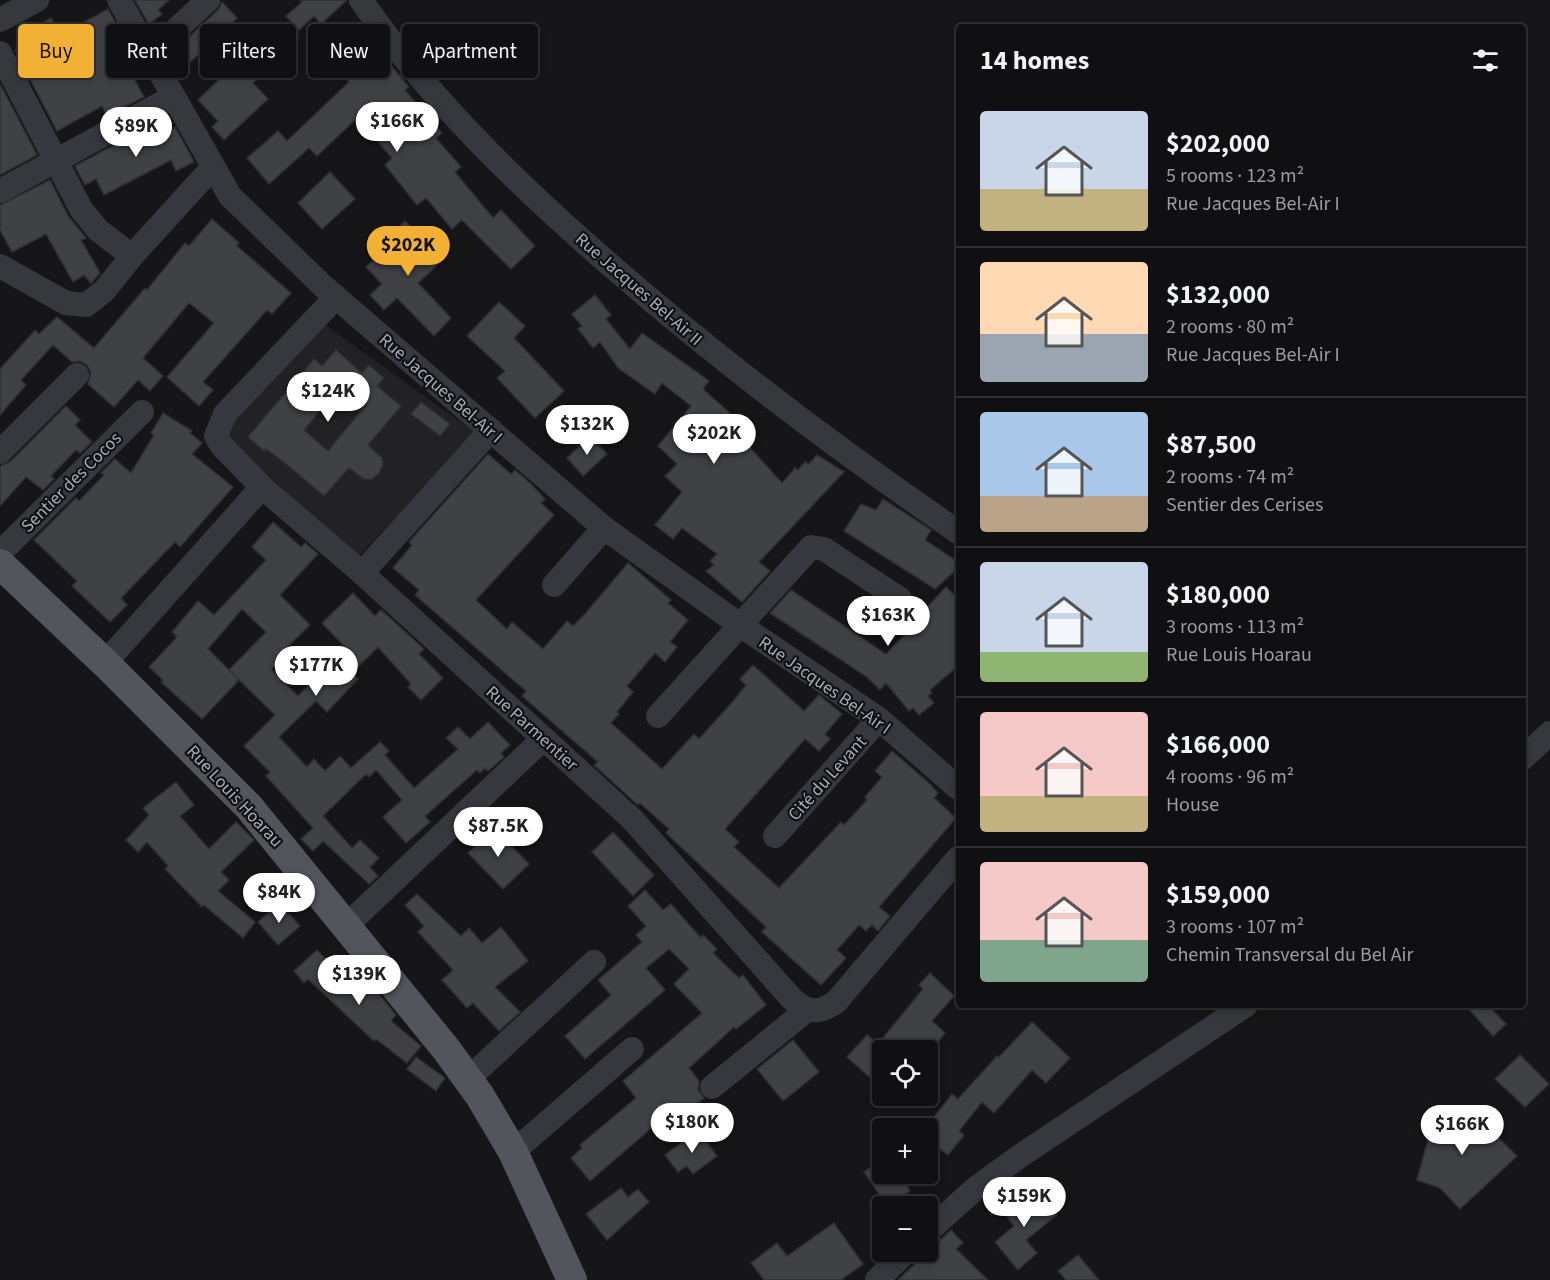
<!DOCTYPE html>
<html lang="en">
<head>
<meta charset="utf-8">
<style>
  :root { --surface:#101012; --page:#1e1e20; --text:#f1f3f6; --muted:#9c9d9f; --line:#303032; --accent:#f2b134 }
  body { margin:0; font-family:"Source Sans 3",sans-serif; background:var(--page); color:var(--text); height:100vh; display:flex; flex-direction:column; font-size:22px; white-space:nowrap }
  * { box-sizing:border-box; margin:0 }
  p { font-size:20px; color:var(--muted) }
  .icon { flex:none; width:33px; height:33px; fill:none; stroke:currentColor; stroke-width:2; stroke-linecap:round; stroke-linejoin:round }
  .map { position:relative; flex:1; overflow:hidden }
  .details { position:absolute; left:956px; top:24px; width:570px; height:984px; display:flex; flex-direction:column; background:var(--surface); border-radius:6px; box-shadow:0 3px 9px #0003,0 0 0 2px var(--line) }
  .details>* { flex:none }
  .top-card { position:absolute; left:18px; top:24px; width:570px; height:54px; display:flex; gap:12px }
  .tools { position:absolute; left:872px; top:1040px; display:grid; gap:12px }
  .tools a { display:grid; place-items:center; width:66px; height:66px; border-radius:6px; background:var(--surface); box-shadow:0 3px 9px #0003,0 0 0 2px var(--line); font-size:30px }
  .price { position:absolute; translate:-50% -51px; padding:0 14px; border-radius:21px; background:#fff; color:#222; font-size:20px; line-height:39px; filter:drop-shadow(0 2px 3px #0008) }
  .price::after { content:''; position:absolute; left:50%; top:36px; width:18px; height:14px; margin-left:-9px; background:inherit; clip-path:polygon(0 0,100% 0,50% 100%) }
  .price.on { background:var(--accent); color:#111 }
  ul { padding:0; list-style:none }
  li { display:flex; align-items:center; gap:18px; height:150px; padding:0 24px }
  li+li { border-top:2px solid var(--line) }
  li span { display:grid; place-items:center; flex:none; width:168px; height:120px; border-radius:6px; color:#555 }
  li>.icon { margin-inline-start:auto }
  span .icon { width:72px; height:72px; fill:#fffc; stroke-width:1 }
  li b { font-size:26px }
  h2 { display:flex; justify-content:space-between; align-items:center; height:72px; padding:0 24px; font-size:26px }
  .chip { padding:0 21px; border-radius:6px; background:var(--surface); box-shadow:0 3px 9px #0003,0 0 0 2px var(--line); font-size:21px; line-height:54px }
  .chip.on { background:var(--accent); color:#111 }
  .map>svg:first-child { display:block }
</style>
</head>
<body>
<div class="map">
<svg width="1550" height="1280" viewBox="0 0 1550 1280">
  <rect width="100%" height="100%" fill="#161618"/>
  <polygon fill="#222225" points="324,324 476,433 358,557 223,434"/>
  <g fill="#404145" stroke="#303034" stroke-width="1.5" fill-rule="evenodd">
    <polygon points="135,0 169,0 158,10 162,14 149,24"/>
    <polygon points="300,0 347,0 321,24 314,16 299,30 286,16 302,2"/>
    <polygon points="222,2 237,18 187,65 174,51 218,10"/>
    <polygon points="108,9 124,38 119,41 138,74 133,77 144,97 107,116 102,106 57,131 15,50 27,43 22,34 51,18 61,35"/>
    <polygon points="260,54 271,66 253,83 268,99 224,140 212,127 218,121 198,100 242,57 249,65"/>
    <polygon points="371,54 378,62 384,57 409,87 405,90 442,133 436,138 461,167 455,172 493,218 501,210 535,246 511,269 462,220 452,229 426,198 417,205 385,165 392,158 357,118 317,156 309,148 269,184 247,158 278,131 287,141 349,82 344,76"/>
    <polygon points="0,84 37,155 0,175"/>
    <polygon points="162,119 168,131 175,127 194,162 176,171 171,160 104,195 96,179 85,185 75,166"/>
    <polygon points="330,172 355,199 322,229 298,203"/>
    <polygon points="50,180 68,216 86,238 81,240 100,273 91,283 84,275 73,282 46,234 12,252 0,230 0,205"/>
    <polygon points="212,219 239,243 237,246 291,293 272,314 267,310 203,382 213,390 199,406 167,377 214,323 189,303 143,358 163,376 150,391 138,380 114,407 88,384 91,372 87,365 80,361 72,362 53,345 21,380 26,385 0,415 0,369 35,330 39,334 57,317 94,348 145,288 147,290 185,243 189,246"/>
    <polygon points="405,221 443,260 418,283 451,318 434,336 397,298 384,310 370,295 382,284 366,267 388,247 383,242"/>
    <polygon points="595,295 611,315 606,319 630,349 642,333 709,381 703,389 741,423 734,430 782,483 795,468 798,470 805,462 809,464 817,455 844,472 759,562 770,571 742,602 706,571 714,565 710,561 717,554 682,528 673,539 655,525 682,492 665,476 677,464 658,446 691,406 662,383 655,394 618,368 600,342 593,348 578,329 582,326 572,314"/>
    <polygon points="499,302 525,326 514,338 564,391 535,418 497,378 505,371 467,336"/>
    <path d="M336,350L362,373L369,365L384,378L377,386L401,406L368,445L382,458L383,465L379,473L372,479H364L349,468L324,496L285,463L266,449L264,451L248,437L314,359L322,366ZM342,385L366,405L328,451L304,430Z"/>
    <polygon points="421,402 450,424 440,436 411,414"/>
    <polygon points="66,406 80,420 75,425 92,442 80,453 76,450 51,476 54,479 43,490 26,477 0,506 0,466 10,462"/>
    <polygon points="163,413 192,431 190,433 202,443 192,454 233,487 180,547 175,542 121,598 127,605 110,622 72,586 77,581 34,540 76,498 79,501 104,475 101,473 115,459 131,473 154,435 151,433"/>
    <polygon points="590,436 607,454 583,476 567,458"/>
    <polygon points="488,454 511,474 515,470 530,483 545,499 541,503 554,515 476,600 507,629 512,622 543,649 567,621 573,626 585,614 628,563 671,600 668,603 688,620 670,642 677,647 665,662 655,653 627,686 633,692 617,712 619,714 611,723 662,769 694,734 699,739 735,699 746,685 740,679 753,665 804,711 819,695 842,714 825,734 830,739 819,751 805,739 725,829 739,842 734,847 779,888 841,822 844,825 867,800 865,797 882,777 875,771 892,751 930,784 938,793 934,798 956,818 879,907 890,916 878,931 872,925 866,931 859,925 837,950 846,958 821,985 762,932 766,927 666,833 669,829 640,803 638,805 594,765 598,762 522,696 526,691 415,595 419,590 393,568 412,545 409,542"/>
    <polygon points="883,499 931,530 925,540 958,562 958,568 935,589 844,531 861,504 876,510"/>
    <polygon points="273,522 301,547 305,543 318,554 280,595 310,625 276,658 280,662 271,669 298,696 345,647 322,623 353,593 375,616 381,610 424,649 419,654 443,678 421,700 408,687 411,684 378,647 352,673 358,679 327,712 316,701 279,737 307,767 314,759 325,771 340,756 351,768 380,742 389,751 385,755 414,788 458,749 446,738 458,727 470,739 488,722 510,745 501,753 504,757 488,771 485,768 480,773 477,770 425,816 430,822 406,843 383,817 402,800 376,770 369,777 366,774 323,816 352,848 360,840 379,858 370,867 378,876 369,884 323,841 313,851 301,839 313,828 266,776 270,772 244,746 275,715 229,670 266,632 242,609 208,649 239,680 202,719 161,682 163,680 149,667 177,637 172,632 198,601 214,615 266,560 252,547"/>
    <polygon points="946,587 958,599 958,666 930,690 932,693 928,696 934,703 919,715 913,708 909,711 886,683 880,690 867,677 770,613 791,590 886,654 919,620 917,618"/>
    <polygon points="176,782 194,805 180,816 209,849 236,822 254,840 221,872 229,880 218,891 255,922 243,938 204,905 202,907 165,869 168,866 147,842 138,852 126,840 149,815 143,808"/>
    <polygon points="494,828 529,864 503,889 468,853"/>
    <polygon points="613,832 654,875 633,896 592,852"/>
    <polygon points="645,890 663,910 671,904 701,938 703,935 717,949 713,953 739,978 743,975 766,1005 736,1029 734,1027 689,1068 699,1081 698,1090 704,1098 683,1115 676,1107 590,1181 571,1158 582,1148 580,1145 636,1098 623,1081 702,1013 674,984 689,969 669,949 646,968 665,990 585,1059 565,1036 611,995 598,980 642,942 636,935 646,926 628,906"/>
    <polygon points="417,894 461,936 469,928 482,943 501,927 528,961 495,987 520,1012 499,1031 473,1003 467,1008 442,980 453,970 418,932 424,926 405,905"/>
    <polygon points="279,903 300,926 278,945 258,922"/>
    <polygon points="317,950 359,995 370,983 396,1015 391,1021 421,1046 407,1063 376,1039 374,1041 308,979 304,983 294,971"/>
    <polygon points="930,973 954,996 932,1021 945,1033 931,1050 882,1050 882,1088 847,1057 867,1035 878,1044 923,989 919,985"/>
    <polygon points="1465,1005 1488,1005 1506,1024 1493,1036"/>
    <polygon points="1032,1022 1070,1058 1046,1083 1032,1070 994,1113 982,1102 959,1131 964,1135 948,1155 927,1139 927,1126 952,1094 958,1099 997,1056 999,1057"/>
    <polygon points="793,1040 819,1072 783,1101 757,1069"/>
    <polygon points="1520,1055 1549,1084 1525,1107 1495,1079"/>
    <polygon points="416,1057 445,1078 436,1091 407,1069"/>
    <polygon points="1437,1107 1477,1117 1517,1156 1460,1209 1440,1188 1417,1180"/>
    <polygon points="698,1130 717,1156 693,1174 687,1166 678,1172 665,1155"/>
    <polygon points="882,1159 882,1183 890,1173 898,1173 910,1191 900,1198 906,1206 887,1206 864,1172"/>
    <polygon points="621,1188 628,1197 638,1189 649,1202 607,1240 586,1214"/>
    <polygon points="1027,1193 1033,1201 1041,1195 1057,1215 1026,1240 1037,1253 1018,1270 995,1242 1014,1226 1004,1213"/>
    <polygon points="834,1223 863,1264 841,1280 764,1280 751,1263 777,1243 787,1256"/>
    <polygon points="951,1230 963,1243 956,1249 988,1280 898,1280"/>
    <polygon points="1078,1255 1099,1280 1066,1280 1058,1271"/>
  </g>
  <g fill="none" stroke-linecap="round" stroke-linejoin="round">
    <g stroke="#37383d" stroke-width="24">
      <polyline points="119,0 230,196 323,286 604,528 740,625 879,719 958,788"/>
      <path d="M361,0C430,100 518,185 609,264C720,361 837,449 958,532"/>
      <polyline points="0,20 37,0"/>
      <polyline points="0,53 81,209 98,230 132,256"/>
      <polyline points="149,55 208,0"/>
      <polyline points="0,191 173,97"/>
      <polyline points="0,266 66,303 86,305 104,291 132,256 212,168"/>
      <path d="M336,297L225,414L216,436L222,446L262,487L362,573L633,820L792,999C808,1013 818,1014 836,1002L958,858"/>
      <polyline points="0,452 77,375"/>
      <polyline points="0,553 142,412"/>
      <polyline points="362,573 491,430"/>
      <polyline points="554,585 604,528"/>
      <polyline points="105,663 262,487"/>
      <polyline points="658,716 811,547 824,549 900,599"/>
      <polyline points="1522,759 1550,733"/>
      <polyline points="775,836 879,719"/>
      <polyline points="347,925 543,739"/>
      <polyline points="468,1079 594,962"/>
      <polyline points="712,1087 807,1010"/>
      <polyline points="513,1152 632,1049"/>
      <polyline points="927,1232 976,1188 1020,1156 1246,1005"/>
      <polyline points="877,1280 907,1251"/>
    </g>
    <polyline stroke="#53555c" stroke-width="30" points="0,564 105,663 249,807 446,1049 480,1096 513,1152 572,1280"/>
  </g>
  <g text-anchor="middle" stroke-width="4.5" stroke-linejoin="round" paint-order="stroke">
    <g font-size="18" fill="#a8adb8" stroke="#111113">
      <text transform="translate(639 289) rotate(41)" y="6">Rue Jacques Bel-Air II</text>
      <text transform="translate(441 388) rotate(41)" y="6">Rue Jacques Bel-Air I</text>
      <text transform="translate(71 482) rotate(-45)" y="6">Sentier des Cocos</text>
      <text transform="translate(825 685) rotate(35)" y="6">Rue Jacques Bel-Air I</text>
      <text transform="translate(532 728) rotate(42)" y="6">Rue Parmentier</text>
      <text transform="translate(827 778) rotate(-48)" y="6">Cité du Levant</text>
      <text transform="translate(235 796) rotate(47)" y="6">Rue Louis Hoarau</text>
    </g>
  </g>
</svg>
<div class="tools">
<a><svg class="icon" aria-label="locate" viewBox="0 0 24 24"><circle cx="12" cy="12" r="6"/><path d="M12 2v4M12 18v4M2 12h4M18 12h4"/></svg></a>
<a>+</a>
<a>−</a>
</div>
<b class="price" style="left:397px;top:153px">$166K</b>
<b class="price" style="left:136px;top:158px">$89K</b>
<b class="price on" style="left:408px;top:277px">$202K</b>
<b class="price" style="left:328px;top:423px">$124K</b>
<b class="price" style="left:587px;top:456px">$132K</b>
<b class="price" style="left:714px;top:465px">$202K</b>
<b class="price" style="left:888px;top:647px">$163K</b>
<b class="price" style="left:316px;top:697px">$177K</b>
<b class="price" style="left:498px;top:858px">$87.5K</b>
<b class="price" style="left:279px;top:924px">$84K</b>
<b class="price" style="left:359px;top:1006px">$139K</b>
<b class="price" style="left:692px;top:1154px">$180K</b>
<b class="price" style="left:1462px;top:1156px">$166K</b>
<b class="price" style="left:1024px;top:1228px">$159K</b>
<div class="top-card">
<a class="chip on">Buy</a>
<a class="chip">Rent</a>
<a class="chip">Filters</a>
<a class="chip">New</a>
<a class="chip">Apartment</a>
</div>
<section class="details">
<h2>14 homes<svg class="icon" aria-label="filters" viewBox="0 0 24 24"><path d="M4 7h16M4 17h16"/><circle cx="9" cy="7" r="2"/><circle cx="15" cy="17" r="2"/></svg></h2>
<ul>
<li><span style="background:linear-gradient(#c9d6e8 65%,#c2b280 0)"><svg class="icon" aria-label="home" viewBox="0 0 24 24"><path d="M3 11l9-7 9 7M6 9v11h12V9"/></svg></span><div><b>$202,000</b><p>5 rooms · 123 m²</p><p>Rue Jacques Bel-Air I</p></div></li>
<li><span style="background:linear-gradient(#ffd9b3 60%,#9aa5b1 0)"><svg class="icon" aria-label="home" viewBox="0 0 24 24"><path d="M3 11l9-7 9 7M6 9v11h12V9"/></svg></span><div><b>$132,000</b><p>2 rooms · 80 m²</p><p>Rue Jacques Bel-Air I</p></div></li>
<li><span style="background:linear-gradient(#a9c7e8 70%,#b9a48a 0)"><svg class="icon" aria-label="home" viewBox="0 0 24 24"><path d="M3 11l9-7 9 7M6 9v11h12V9"/></svg></span><div><b>$87,500</b><p>2 rooms · 74 m²</p><p>Sentier des Cerises</p></div></li>
<li><span style="background:linear-gradient(#c9d6e8 75%,#8fb573 0)"><svg class="icon" aria-label="home" viewBox="0 0 24 24"><path d="M3 11l9-7 9 7M6 9v11h12V9"/></svg></span><div><b>$180,000</b><p>3 rooms · 113 m²</p><p>Rue Louis Hoarau</p></div></li>
<li><span style="background:linear-gradient(#f6c9c9 70%,#c2b280 0)"><svg class="icon" aria-label="home" viewBox="0 0 24 24"><path d="M3 11l9-7 9 7M6 9v11h12V9"/></svg></span><div><b>$166,000</b><p>4 rooms · 96 m²</p><p>House</p></div></li>
<li><span style="background:linear-gradient(#f6c9c9 65%,#7fa58c 0)"><svg class="icon" aria-label="home" viewBox="0 0 24 24"><path d="M3 11l9-7 9 7M6 9v11h12V9"/></svg></span><div><b>$159,000</b><p>3 rooms · 107 m²</p><p>Chemin Transversal du Bel Air</p></div></li>
</ul>
</section>
</div>
</body>
</html>
